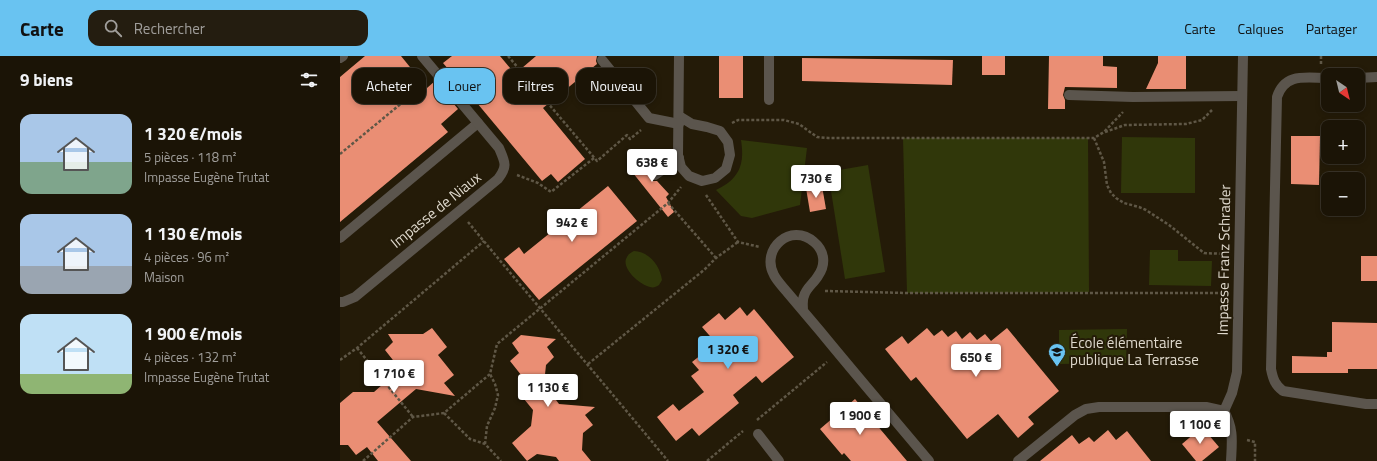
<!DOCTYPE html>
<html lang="fr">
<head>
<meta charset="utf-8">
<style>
  :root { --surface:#1b1406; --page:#241d10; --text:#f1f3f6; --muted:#a09e9b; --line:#393328; --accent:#69c3f1 }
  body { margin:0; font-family:"Titillium Web",sans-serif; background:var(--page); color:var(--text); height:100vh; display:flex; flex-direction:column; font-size:15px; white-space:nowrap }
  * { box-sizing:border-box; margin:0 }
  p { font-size:13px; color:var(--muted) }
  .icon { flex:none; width:22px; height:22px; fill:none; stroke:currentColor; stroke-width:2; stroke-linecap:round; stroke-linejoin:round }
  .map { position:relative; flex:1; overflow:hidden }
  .details { display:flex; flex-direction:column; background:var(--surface); width:340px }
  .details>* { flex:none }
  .guide { position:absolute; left:12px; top:12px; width:380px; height:36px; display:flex; gap:8px }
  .needle { width:26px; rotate:145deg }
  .buttons { position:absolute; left:981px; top:12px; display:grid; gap:8px }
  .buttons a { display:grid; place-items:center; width:44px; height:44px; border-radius:8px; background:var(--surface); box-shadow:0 2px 6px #0003,0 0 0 1px var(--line); font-size:20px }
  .price { position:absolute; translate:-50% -34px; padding:0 9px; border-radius:4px; background:#fff; color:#222; font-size:13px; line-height:26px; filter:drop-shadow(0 1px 2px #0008) }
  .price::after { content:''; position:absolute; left:50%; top:24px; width:12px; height:9px; margin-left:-6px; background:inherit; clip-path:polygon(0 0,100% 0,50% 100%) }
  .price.current { background:var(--accent); color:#111 }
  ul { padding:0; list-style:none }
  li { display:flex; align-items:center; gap:12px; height:100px; padding:0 20px }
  li span { display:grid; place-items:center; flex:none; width:112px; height:80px; border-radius:12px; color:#555 }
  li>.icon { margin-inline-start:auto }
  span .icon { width:48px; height:48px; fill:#fffc; stroke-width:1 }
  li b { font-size:17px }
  h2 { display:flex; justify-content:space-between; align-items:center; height:48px; padding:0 20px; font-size:17px }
  .tag { padding:0 14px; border-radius:12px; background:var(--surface); box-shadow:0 2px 6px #0003,0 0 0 1px var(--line); font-size:14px; line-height:36px }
  .tag.current { background:var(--accent); color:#111 }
  header { display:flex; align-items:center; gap:24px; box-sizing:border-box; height:56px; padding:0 20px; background:var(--accent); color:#111 }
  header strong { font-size:19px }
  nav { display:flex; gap:22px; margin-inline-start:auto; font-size:14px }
  .search { width:280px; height:36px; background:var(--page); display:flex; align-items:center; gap:10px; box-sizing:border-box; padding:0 14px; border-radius:12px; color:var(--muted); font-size:15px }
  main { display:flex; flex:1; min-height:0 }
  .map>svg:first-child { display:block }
</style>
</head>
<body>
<header>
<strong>Carte</strong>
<div class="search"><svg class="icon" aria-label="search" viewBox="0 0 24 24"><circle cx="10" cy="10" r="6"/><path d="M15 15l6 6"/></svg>Rechercher</div>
<nav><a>Carte</a><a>Calques</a><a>Partager</a></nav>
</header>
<main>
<section class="details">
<h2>9 biens<svg class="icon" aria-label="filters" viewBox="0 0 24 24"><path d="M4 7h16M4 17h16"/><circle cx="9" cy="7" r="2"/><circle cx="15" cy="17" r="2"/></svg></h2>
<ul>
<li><span style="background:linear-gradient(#a9c7e8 60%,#7fa58c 0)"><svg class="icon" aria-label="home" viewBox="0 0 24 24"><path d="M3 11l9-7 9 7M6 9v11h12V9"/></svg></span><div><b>1 320 €/mois</b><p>5 pièces · 118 m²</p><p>Impasse Eugène Trutat</p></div></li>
<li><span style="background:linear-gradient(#a9c7e8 65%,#9aa5b1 0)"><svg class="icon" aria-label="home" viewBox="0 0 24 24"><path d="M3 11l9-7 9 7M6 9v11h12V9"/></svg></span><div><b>1 130 €/mois</b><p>4 pièces · 96 m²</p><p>Maison</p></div></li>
<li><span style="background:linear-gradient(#bfe0f5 75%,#8fb573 0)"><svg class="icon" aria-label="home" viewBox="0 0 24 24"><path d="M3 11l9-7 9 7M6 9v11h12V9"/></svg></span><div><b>1 900 €/mois</b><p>4 pièces · 132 m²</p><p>Impasse Eugène Trutat</p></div></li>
</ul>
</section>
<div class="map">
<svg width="1037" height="405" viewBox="0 0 1037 405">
  <rect width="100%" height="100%" fill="#241b08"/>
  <g fill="#30370a">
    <polygon points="782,81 855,82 855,137 781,137"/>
    <polygon points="563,82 748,82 749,236 567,237"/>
    <path d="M401,84L467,92L460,149L412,162L401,160L376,134C399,123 405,109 401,84Z"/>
    <polygon points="528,109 545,216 505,223 488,116"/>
    <polygon points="810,194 838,194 838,205 872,205 871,230 809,229"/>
    <path d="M294,195C310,196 320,210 322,224L319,229C316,231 313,232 310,231C300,229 280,212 287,201C288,198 292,196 294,195Z"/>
    <polygon points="787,273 786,307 719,308 719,274"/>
  </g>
  <g fill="#ea8e74">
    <polygon points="25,0 61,0 87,32 95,25 118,53 101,68 108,76 0,166 0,21"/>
    <polygon points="112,0 160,0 175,18 196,0 257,0 256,5 257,8 203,52 245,103 218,126 211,118 202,125 132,41 128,45 105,17 109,14 103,7"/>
    <rect x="379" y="0" width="24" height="42"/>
    <rect x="642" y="0" width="23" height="19"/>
    <polygon points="709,0 763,0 763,10 777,11 777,32 725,31 723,39 725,44 725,53 708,53"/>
    <polygon points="818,0 846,0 846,33 806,33 818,7"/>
    <polygon points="462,2 613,4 612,29 462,25"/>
    <polygon points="951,80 980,80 979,129 951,128"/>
    <polygon points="312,94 313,113 309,116 309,120 312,125 317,125 329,138 326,141 334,156 328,161 289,112"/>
    <polygon points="268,130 297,165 199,244 164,203 179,191 184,198"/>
    <polygon points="482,130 486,153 470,156 466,132"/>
    <rect x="1021" y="200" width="16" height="25"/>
    <polygon points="400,251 407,260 414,253 454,301 422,327 416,320 393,339 399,347 359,380 352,372 336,385 317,361 333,348 339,355 364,336 351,320 359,314 352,306 376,287 362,271 379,257 385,264"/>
    <polygon points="992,266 1037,267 1037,313 1008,313 1008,317 952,317 952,300 987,301 987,296 992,296"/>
    <polygon points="92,272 107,291 98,299 114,319 104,327 115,340 76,333 37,366 71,405 38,405 27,391 16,399 8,389 0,389 0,347 13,336 34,336 60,313 45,294 53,286 48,278 83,278"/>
    <polygon points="587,272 594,280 602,274 608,281 616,275 622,283 630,276 637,284 645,278 651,285 667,272 719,335 688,361 694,368 678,382 658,358 627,383 576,321 571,325 545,293 562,280 568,288"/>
    <polygon points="181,279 216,283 207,291 214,301 206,309 204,328 219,348 255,351 245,359 253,369 243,377 242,394 251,405 219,405 216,401 197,398 187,405 172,387 191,370 193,354 184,343 193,334 170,305 179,297 172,287"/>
    <polygon points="515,343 567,405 511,405 504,397 502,399 480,373"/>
    <polygon points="862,371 879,391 862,405 856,405 842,388"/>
    <polygon points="768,374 776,384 787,375 811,405 700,405 732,379 739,388 749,381 754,386"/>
  </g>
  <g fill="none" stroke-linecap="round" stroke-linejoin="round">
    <g stroke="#5f5746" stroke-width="2.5" stroke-dasharray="3 2" stroke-linecap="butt">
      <polyline points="168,0 257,105 287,79 290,83 301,74"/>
      <polyline points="981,8 981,0"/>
      <polyline points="392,67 398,64 444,64 459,68 477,81 488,82 754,82 764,76 783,56"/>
      <polyline points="765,76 785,69 846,68 862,64 872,54"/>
      <polyline points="754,82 764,106 767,129 771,137 776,142 784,147 799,151 806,154 829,169 864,197 885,198"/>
      <polyline points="0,98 86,27"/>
      <polyline points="177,119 198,127 211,136 254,102"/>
      <polyline points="366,139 398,186 420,191"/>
      <polyline points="328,147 376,202"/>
      <path d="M128,166C194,246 262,325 328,405"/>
      <polyline points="485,235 567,237 884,237"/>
      <polyline points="17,292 73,361"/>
      <polyline points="0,304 17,292 144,185"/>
      <polyline points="248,308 364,214 376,202 398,186"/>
      <polyline points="104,357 130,383 145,388 161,405"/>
      <polyline points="417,364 487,306"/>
      <polyline points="907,384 915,386 915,405"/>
      <polyline points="145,388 147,370 155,352 158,339 155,328 150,318"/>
      <polyline points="23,405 73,361 104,357 150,318 157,288 328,147 341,131"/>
      <polyline points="367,405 403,375"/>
    </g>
    <g stroke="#5b554d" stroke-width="10">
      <path d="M988,22C967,22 945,16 937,41L931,313C933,323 935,329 943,335L1026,348H1037"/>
      <polyline points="1018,22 1037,21"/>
      <polyline points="729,39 793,41 902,40"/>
      <polyline points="315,119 339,102"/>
      <polyline points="418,378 439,405"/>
    </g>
    <g stroke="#5b554d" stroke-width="10">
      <polyline points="339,0 338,99 341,111 349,120 362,125 375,122 386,113 390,99 388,86 380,75 367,71 352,68 339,60"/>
      <polyline points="429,0 429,44"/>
      <polyline points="0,2 3,0"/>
      <polyline points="262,4 309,62 339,68"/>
      <polyline points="0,182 138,67"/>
      <path d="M0,246H3L15,241L158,123C168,110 165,106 159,92L82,0"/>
      <path d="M463,255C463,250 462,244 464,240C466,232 474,227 478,220C486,209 485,195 474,186C451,166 420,193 434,219C437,225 443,231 447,236C458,249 469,262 480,275C516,319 553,362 589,405"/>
      <polyline points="884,355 892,337 897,316 903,0"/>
      <path d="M884,355C894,373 892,385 891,405"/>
      <polyline points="678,405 735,359 746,353 759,351 866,351 884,355"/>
    </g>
  </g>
  <defs>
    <symbol id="school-pin" viewBox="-11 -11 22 30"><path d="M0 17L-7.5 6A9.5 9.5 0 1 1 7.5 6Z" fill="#69c3f1" stroke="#241b08"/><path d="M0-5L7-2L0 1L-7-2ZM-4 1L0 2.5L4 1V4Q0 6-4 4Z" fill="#111"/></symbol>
  </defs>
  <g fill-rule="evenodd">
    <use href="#school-pin" x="707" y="286" width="20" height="27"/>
  </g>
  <g text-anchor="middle" stroke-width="4" stroke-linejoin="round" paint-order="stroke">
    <g font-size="15" fill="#dfd9cd" stroke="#241b08">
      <text transform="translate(96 154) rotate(-39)" y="5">Impasse de Niaux</text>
      <text transform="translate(884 204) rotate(-89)" y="5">Impasse Franz Schrader</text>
    </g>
    <g font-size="15" fill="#dfd9cd" stroke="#241b08" text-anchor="start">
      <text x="730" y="292">École élémentaire<tspan x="730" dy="17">publique La Terrasse</tspan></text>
    </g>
  </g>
</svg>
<div class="buttons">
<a><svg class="needle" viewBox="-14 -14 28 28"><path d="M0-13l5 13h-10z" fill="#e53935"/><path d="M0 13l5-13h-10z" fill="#a09e9b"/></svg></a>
<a>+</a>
<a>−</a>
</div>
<b class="price" style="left:312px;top:127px">638 €</b>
<b class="price" style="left:476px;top:143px">730 €</b>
<b class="price" style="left:232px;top:187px">942 €</b>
<b class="price current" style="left:388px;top:314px">1 320 €</b>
<b class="price" style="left:636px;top:322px">650 €</b>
<b class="price" style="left:54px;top:338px">1 710 €</b>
<b class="price" style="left:208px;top:352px">1 130 €</b>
<b class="price" style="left:520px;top:380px">1 900 €</b>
<b class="price" style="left:860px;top:389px">1 100 €</b>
<div class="guide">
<a class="tag">Acheter</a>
<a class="tag current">Louer</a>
<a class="tag">Filtres</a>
<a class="tag">Nouveau</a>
</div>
</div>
</main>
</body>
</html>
